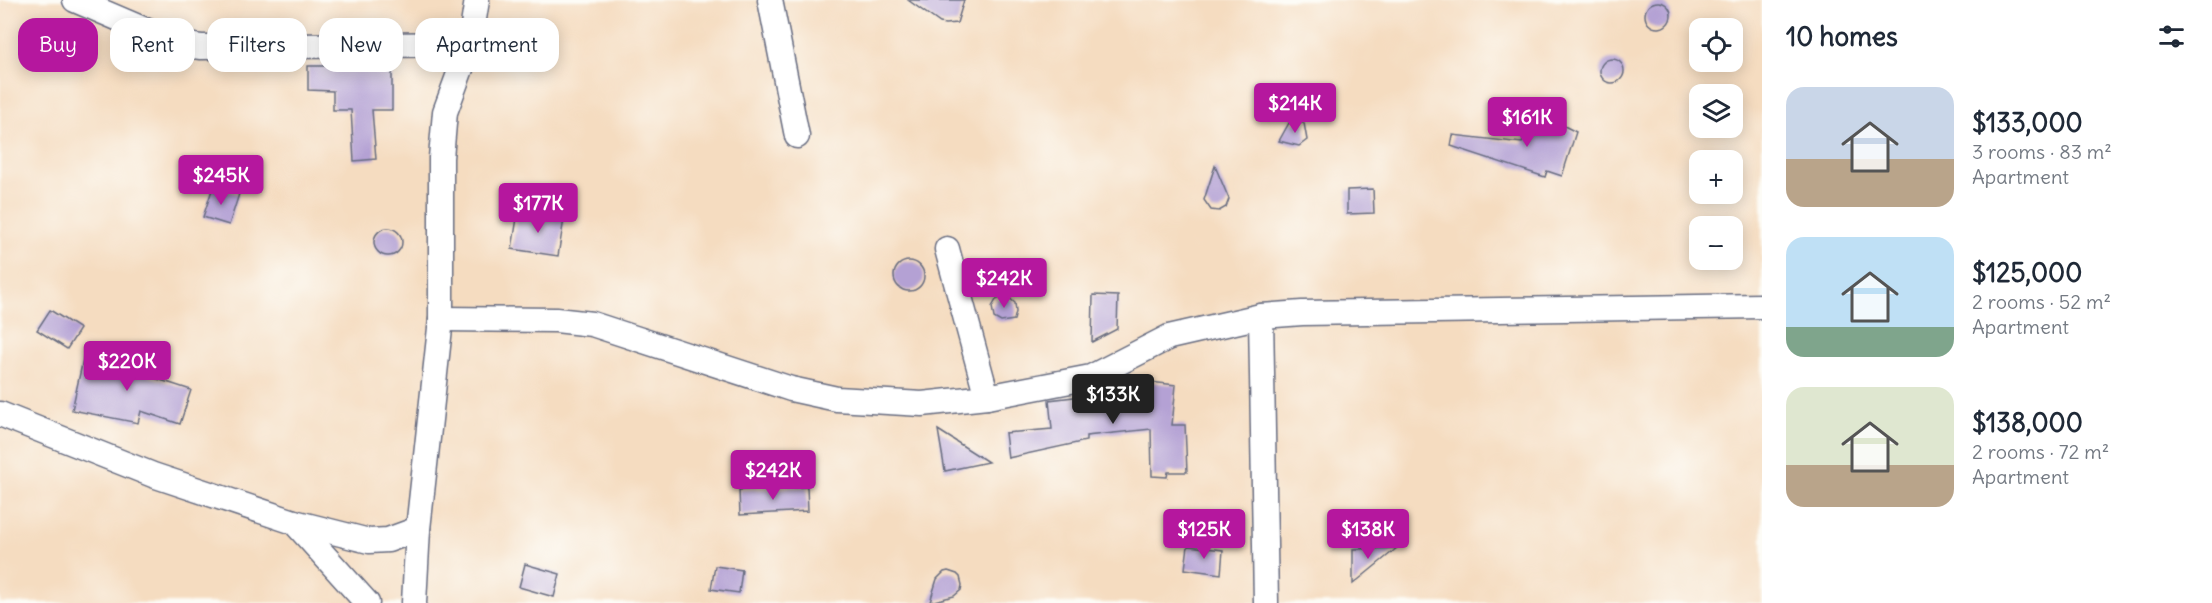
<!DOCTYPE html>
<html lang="en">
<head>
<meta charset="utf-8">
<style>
  :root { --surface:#fff; --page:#f6f6f7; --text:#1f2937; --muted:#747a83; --accent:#b5179e }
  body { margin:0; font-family:Delius,sans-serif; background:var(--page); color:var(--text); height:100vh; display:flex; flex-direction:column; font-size:22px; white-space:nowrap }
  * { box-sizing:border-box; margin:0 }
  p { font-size:20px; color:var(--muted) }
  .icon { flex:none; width:33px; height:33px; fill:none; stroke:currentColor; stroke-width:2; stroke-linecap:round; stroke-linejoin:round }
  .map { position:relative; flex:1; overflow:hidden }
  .sheet { display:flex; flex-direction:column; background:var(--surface); width:450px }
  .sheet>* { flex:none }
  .hud { position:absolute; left:18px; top:18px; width:570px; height:54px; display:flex; gap:12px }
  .buttons { position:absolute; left:1689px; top:18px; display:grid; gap:12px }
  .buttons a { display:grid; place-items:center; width:54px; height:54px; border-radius:12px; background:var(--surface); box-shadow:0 3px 15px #0003; font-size:30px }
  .price { position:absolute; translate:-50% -51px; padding:0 14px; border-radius:6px; background:var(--accent); color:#fff; font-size:20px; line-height:39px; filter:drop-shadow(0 2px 3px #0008) }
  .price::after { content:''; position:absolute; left:50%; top:36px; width:18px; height:14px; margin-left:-9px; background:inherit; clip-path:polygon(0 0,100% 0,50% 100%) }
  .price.active { background:#222; color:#fff }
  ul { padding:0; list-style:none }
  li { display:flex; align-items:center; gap:18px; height:150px; padding:0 24px }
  li span { display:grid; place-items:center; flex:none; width:168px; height:120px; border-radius:18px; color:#555 }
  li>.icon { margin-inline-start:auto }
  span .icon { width:72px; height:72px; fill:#fffc; stroke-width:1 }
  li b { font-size:26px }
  h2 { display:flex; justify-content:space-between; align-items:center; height:72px; padding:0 24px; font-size:26px }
  .pill { padding:0 21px; border-radius:18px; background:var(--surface); box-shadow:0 3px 15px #0003; font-size:21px; line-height:54px }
  .pill.active { background:var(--accent); color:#fff }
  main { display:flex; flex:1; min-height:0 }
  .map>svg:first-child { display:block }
</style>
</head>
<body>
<main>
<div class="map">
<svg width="1762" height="603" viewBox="0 0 1762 603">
  <rect width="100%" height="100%" fill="#fdfcf7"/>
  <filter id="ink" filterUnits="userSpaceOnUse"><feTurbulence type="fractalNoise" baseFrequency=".0167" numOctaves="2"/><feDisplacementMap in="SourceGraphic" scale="12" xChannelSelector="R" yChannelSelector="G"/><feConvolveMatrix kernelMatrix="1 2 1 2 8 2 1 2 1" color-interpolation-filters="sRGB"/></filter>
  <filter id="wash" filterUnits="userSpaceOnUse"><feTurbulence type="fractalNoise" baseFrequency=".008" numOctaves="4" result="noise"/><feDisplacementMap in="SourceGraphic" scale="24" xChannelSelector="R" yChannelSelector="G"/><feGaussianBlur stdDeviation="1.35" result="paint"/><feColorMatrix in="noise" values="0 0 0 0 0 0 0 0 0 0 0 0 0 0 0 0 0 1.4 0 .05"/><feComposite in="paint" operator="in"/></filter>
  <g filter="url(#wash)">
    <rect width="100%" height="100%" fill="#f5dcc0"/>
    <g id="blocks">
      <g fill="#b4a1d4">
        <polygon points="908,0 964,0 957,23 945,24 940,23"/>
        <circle cx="1658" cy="15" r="13"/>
        <circle cx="1612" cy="71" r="12"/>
        <polygon points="308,66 392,66 392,110 372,110 376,159 354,161 351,110 333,110 333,91 308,90"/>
        <polygon points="1537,112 1576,132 1562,176 1547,171 1545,177 1451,146 1453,135 1522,143"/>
        <polygon points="1289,123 1304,123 1307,140 1299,146 1279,141"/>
        <polygon points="1215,166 1229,199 1226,207 1219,211 1211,210 1204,200"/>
        <polygon points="213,187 239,194 229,225 203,217"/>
        <polygon points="1373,189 1374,213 1347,214 1347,190"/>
        <polygon points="518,212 564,219 558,256 512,249"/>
        <circle cx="388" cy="242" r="14"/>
        <circle cx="909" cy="276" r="15"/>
        <polygon points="1006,295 1015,303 1016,312 1014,320 1001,322 994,318 992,307 996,300"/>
        <polygon points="1093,295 1118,296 1117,329 1092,342"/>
        <polygon points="50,310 80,329 67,349 37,330"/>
        <polygon points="84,355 150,368 148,376 191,390 180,424 141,411 138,423 72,410"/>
        <polygon points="1150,382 1176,385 1172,425 1185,425 1187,472 1168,472 1167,477 1152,476 1151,429 1086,436 1086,441 1008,458 1005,433 1052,429 1049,400 1149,388"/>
        <polygon points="938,430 988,462 945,471"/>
        <polygon points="807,487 808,511 740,515 739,490"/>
        <polygon points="1188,546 1223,550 1221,574 1185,569"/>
        <polygon points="1397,548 1353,584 1353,549"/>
        <polygon points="525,564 560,574 554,597 519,587"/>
        <polygon points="715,566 742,570 739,593 711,589"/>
        <polygon points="948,571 957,574 960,577 962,585 961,590 954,596 930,602 937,579 944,572"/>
      </g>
    </g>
  </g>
  <g filter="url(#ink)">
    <use href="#blocks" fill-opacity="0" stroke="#676c80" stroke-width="1.5"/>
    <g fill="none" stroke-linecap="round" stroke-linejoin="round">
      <defs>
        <g id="minor">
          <polyline points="75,0 178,44 201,47 470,44"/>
          <polyline points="770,0 797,136"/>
          <polyline points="947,249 987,397"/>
          <polyline points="441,319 556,320 592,324 791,389 837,399 922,404 987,397 1091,377 1169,337 1261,316"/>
          <polyline points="0,414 153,475 294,522 369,541 388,540 418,529"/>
          <polyline points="294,522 367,603"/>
          <polyline points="414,603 418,529 441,319 441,158 445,112 470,44 477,0"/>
          <polyline points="1266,603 1261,316 1302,313 1762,306"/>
        </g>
      </defs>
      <use href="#minor" stroke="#676c80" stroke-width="27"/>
      <use href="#minor" stroke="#fff" stroke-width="24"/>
    </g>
  </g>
</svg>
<div class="buttons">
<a><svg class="icon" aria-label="locate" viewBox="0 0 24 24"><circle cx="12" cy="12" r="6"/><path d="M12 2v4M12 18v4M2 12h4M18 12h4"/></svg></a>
<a><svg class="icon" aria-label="layers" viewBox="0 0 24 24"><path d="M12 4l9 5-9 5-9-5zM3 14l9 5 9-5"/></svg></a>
<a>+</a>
<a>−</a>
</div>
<b class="price" style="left:1295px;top:134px">$214K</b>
<b class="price" style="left:1527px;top:148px">$161K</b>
<b class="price" style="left:221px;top:206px">$245K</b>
<b class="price" style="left:538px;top:234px">$177K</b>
<b class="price" style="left:1004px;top:309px">$242K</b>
<b class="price" style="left:127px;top:392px">$220K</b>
<b class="price active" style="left:1113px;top:425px">$133K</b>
<b class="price" style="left:773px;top:501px">$242K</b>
<b class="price" style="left:1204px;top:560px">$125K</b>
<b class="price" style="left:1368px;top:560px">$138K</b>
<div class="hud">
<a class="pill active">Buy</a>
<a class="pill">Rent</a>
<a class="pill">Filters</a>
<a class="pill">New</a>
<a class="pill">Apartment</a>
</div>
</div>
<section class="sheet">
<h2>10 homes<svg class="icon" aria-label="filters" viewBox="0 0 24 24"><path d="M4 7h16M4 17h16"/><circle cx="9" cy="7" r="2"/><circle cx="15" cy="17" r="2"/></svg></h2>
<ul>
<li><span style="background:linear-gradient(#c9d6e8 60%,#b9a48a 0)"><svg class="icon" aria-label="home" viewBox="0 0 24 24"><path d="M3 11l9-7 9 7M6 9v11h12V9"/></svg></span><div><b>$133,000</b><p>3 rooms · 83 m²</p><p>Apartment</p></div></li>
<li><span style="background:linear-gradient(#bfe0f5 75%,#7fa58c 0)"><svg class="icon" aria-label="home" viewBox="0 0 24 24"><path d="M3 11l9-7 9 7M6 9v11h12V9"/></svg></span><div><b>$125,000</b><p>2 rooms · 52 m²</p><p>Apartment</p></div></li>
<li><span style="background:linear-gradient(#dfe7d0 65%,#b9a48a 0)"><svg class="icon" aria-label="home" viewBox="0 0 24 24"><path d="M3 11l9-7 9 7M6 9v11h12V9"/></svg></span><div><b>$138,000</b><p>2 rooms · 72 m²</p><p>Apartment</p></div></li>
</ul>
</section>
</main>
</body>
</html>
